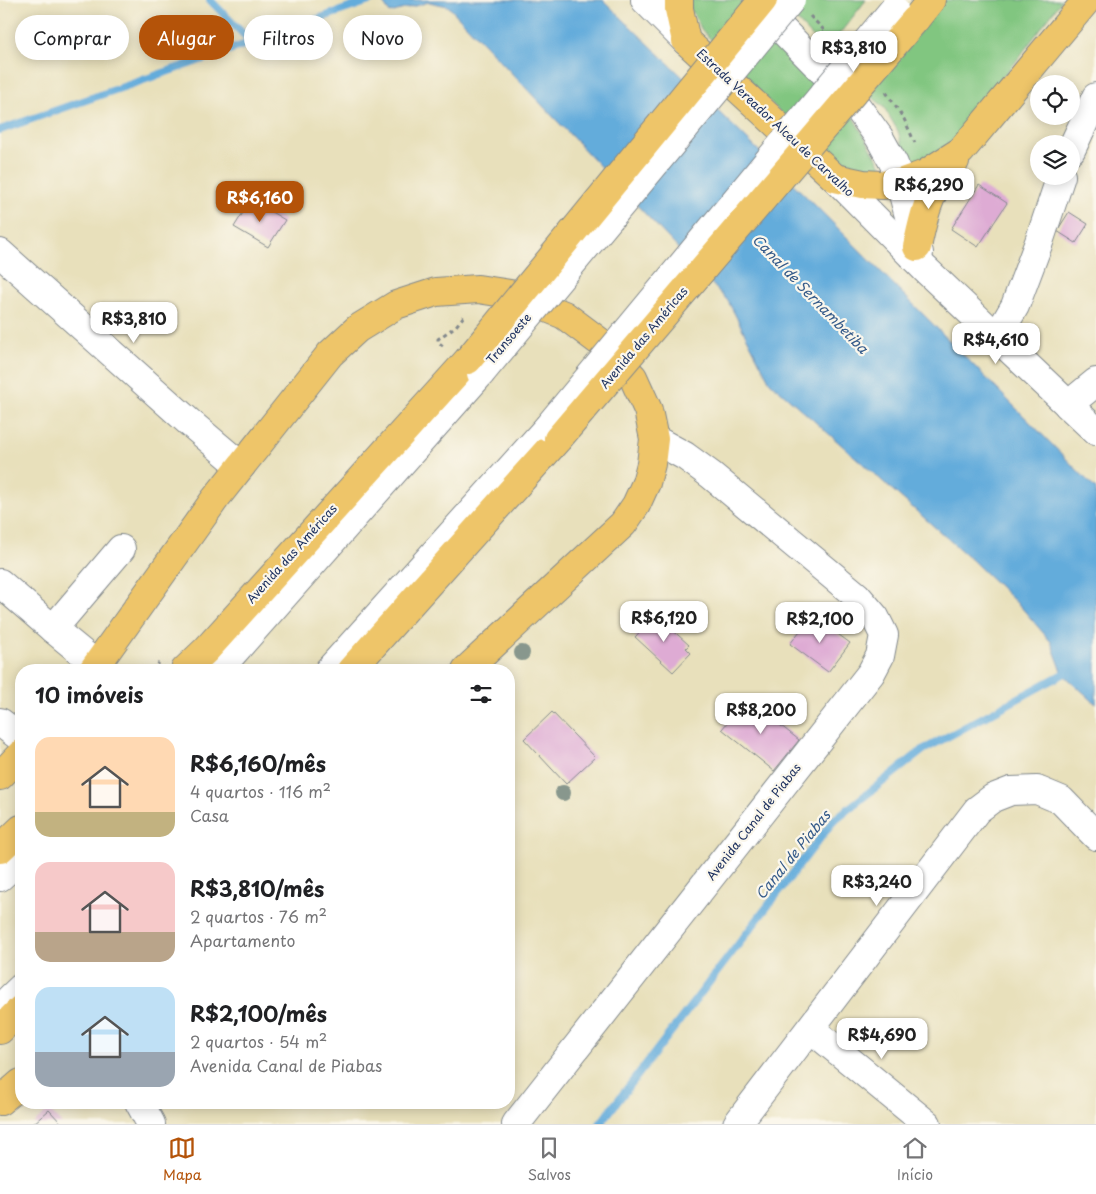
<!DOCTYPE html>
<html lang="pt">
<head>
<meta charset="utf-8">
<style>
  :root { --surface:#fff; --page:#f6f6f6; --text:#202124; --muted:#757577; --line:#e0e0e0; --accent:#b45309 }
  body { margin:0; font-family:"Playpen Sans",sans-serif; background:var(--page); color:var(--text); height:100vh; display:flex; flex-direction:column; font-size:19px; white-space:nowrap }
  * { box-sizing:border-box; margin:0 }
  p { font-size:16px; color:var(--muted) }
  .icon { flex:none; width:28px; height:28px; fill:none; stroke:currentColor; stroke-width:2; stroke-linecap:round; stroke-linejoin:round }
  .map { position:relative; flex:1; overflow:hidden }
  .sheet { position:absolute; left:15px; top:664px; width:500px; height:445px; display:flex; flex-direction:column; background:var(--surface); border-radius:20px; box-shadow:0 2px 12px #0003 }
  .sheet>* { flex:none }
  .guide { position:absolute; left:15px; top:15px; width:500px; height:45px; display:flex; gap:10px }
  .tools { position:absolute; left:1030px; top:75px; display:grid; gap:10px }
  .tools a { display:grid; place-items:center; width:50px; height:50px; border-radius:50%; background:var(--surface); box-shadow:0 2px 12px #0003; font-size:25px }
  .price { position:absolute; translate:-50% -42px; padding:0 11px; border-radius:10px; background:#fff; color:#222; font-size:16px; line-height:32px; filter:drop-shadow(0 1px 2px #0008) }
  .price::after { content:''; position:absolute; left:50%; top:30px; width:15px; height:11px; margin-left:-8px; background:inherit; clip-path:polygon(0 0,100% 0,50% 100%) }
  .price.on { background:var(--accent); color:#fff }
  ul { padding:0; list-style:none }
  li { display:flex; align-items:center; gap:15px; height:125px; padding:0 20px }
  li span { display:grid; place-items:center; flex:none; width:140px; height:100px; border-radius:15px; color:#555 }
  li>.icon { margin-inline-start:auto }
  span .icon { width:60px; height:60px; fill:#fffc; stroke-width:1 }
  li b { font-size:21px }
  h2 { display:flex; justify-content:space-between; align-items:center; height:60px; padding:0 20px; font-size:21px }
  .tag { padding:0 18px; border-radius:22px; background:var(--surface); box-shadow:0 2px 12px #0003; font-size:18px; line-height:45px }
  .tag.on { background:var(--accent); color:#fff }
  .tab-bar { display:flex; justify-content:space-around; align-items:center; height:70px; border-top:1px solid var(--line); background:var(--surface); font-size:14px; color:var(--muted) }
  .tab-bar a { display:grid; justify-items:center; gap:2px }
  .tab-bar .on { color:var(--accent) }
  .map>svg:first-child { display:block }
</style>
</head>
<body>
<div class="map">
<svg width="1096" height="1124" viewBox="0 0 1096 1124">
  <rect width="100%" height="100%" fill="#fbf7ec"/>
  <filter id="ink" filterUnits="userSpaceOnUse"><feTurbulence type="fractalNoise" baseFrequency=".02" numOctaves="2"/><feDisplacementMap in="SourceGraphic" scale="10" xChannelSelector="R" yChannelSelector="G"/><feConvolveMatrix kernelMatrix="1 2 1 2 8 2 1 2 1" color-interpolation-filters="sRGB"/></filter>
  <filter id="wash" filterUnits="userSpaceOnUse"><feTurbulence type="fractalNoise" baseFrequency=".0096" numOctaves="4" result="noise"/><feDisplacementMap in="SourceGraphic" scale="20" xChannelSelector="R" yChannelSelector="G"/><feGaussianBlur stdDeviation="1.12" result="paint"/><feColorMatrix in="noise" values="0 0 0 0 0 0 0 0 0 0 0 0 0 0 0 0 0 1.4 0 .05"/><feComposite in="paint" operator="in"/></filter>
  <g filter="url(#wash)">
    <rect width="100%" height="100%" fill="#e8e0bb"/>
    <g fill="#81c680" stroke="#4e7a6f">
      <polygon points="689,0 739,0 850,112 885,172 866,171 848,167 831,161 770,102 702,30 690,8"/>
      <polygon points="798,0 866,0 826,51 789,12"/>
      <polygon points="940,0 1062,0 1014,64 990,91 951,143 909,168 898,131 884,107 865,91"/>
    </g>
    <polygon fill="#64acdb" stroke="#406e9c" points="381,0 603,0 817,207 1096,489 1096,704 1063,674 1051,642 1021,607 972,560 770,382 728,301 448,6 429,2 390,13"/>
    <g fill="none" stroke-linecap="round" stroke-linejoin="round">
      <g stroke="#64acdb" stroke-width="8">
        <polyline points="210,0 251,42"/>
        <polyline points="0,130 372,0"/>
        <polyline points="600,1124 834,820 923,750 1063,674 1071,670"/>
      </g>
    </g>
    <g id="blocks">
      <g fill="#deabd4">
        <polygon points="979,185 1007,203 978,247 951,229"/>
        <polygon points="251,200 285,220 268,247 234,227"/>
        <polygon points="1069,212 1088,224 1076,243 1057,231"/>
        <polygon points="656,615 689,645 686,648 691,653 673,672 635,637"/>
        <polygon points="812,615 850,643 828,672 790,644"/>
        <polygon points="747,699 799,740 774,771 722,729"/>
        <polygon points="552,712 595,757 566,784 524,739"/>
        <polygon points="49,1110 62,1124 33,1124"/>
      </g>
    </g>
  </g>
  <g filter="url(#ink)">
    <use href="#blocks" fill-opacity="0" stroke="#82888c" stroke-width="1"/>
    <g fill="none" stroke-linecap="round" stroke-linejoin="round">
      <defs>
        <g id="minor">
          <polyline points="645,0 686,41"/>
          <polyline points="757,4 855,104 879,137 894,164 900,183 919,253"/>
          <polyline points="1071,150 1096,97"/>
          <polyline points="835,178 925,269 1096,431"/>
          <polyline points="0,253 189,422 241,466"/>
          <polyline points="997,337 1015,306 1039,242 1061,176"/>
          <polyline points="1068,405 1096,382"/>
          <polyline points="0,583 53,629 97,665"/>
          <polyline points="53,629 121,549"/>
          <polyline points="218,670 481,373"/>
          <polyline points="329,670 548,427"/>
          <polyline points="0,722 21,738"/>
          <polyline points="0,877 21,858"/>
          <polyline points="0,1008 21,988"/>
          <polyline points="811,1029 927,1124"/>
          <polyline points="139,1102 151,1124"/>
          <polyline points="516,1124 871,673 880,656 884,635 875,617 857,596 711,475 685,456 654,439"/>
          <polyline points="737,1124 977,810 993,798 1011,791 1037,790 1061,800 1096,836"/>
        </g>
        <g id="major">
          <polyline points="679,0 679,9 686,41 835,178 863,184 882,185 900,183 925,174 961,151 1087,0"/>
          <path d="M917,247C922,225 926,203 938,183C943,175 949,168 955,161"/>
        </g>
        <g id="highway">
          <polyline points="915,20 931,0"/>
          <polyline points="93,670 215,499 330,354 357,329 396,305 436,292 478,289 516,295 564,315 600,342 633,377 648,410 654,439 651,464 646,483 636,505 623,524 466,670"/>
          <polyline points="185,670 206,650 468,360"/>
          <polyline points="351,670 558,439"/>
          <polyline points="0,776 21,754"/>
          <polyline points="0,849 21,829"/>
          <polyline points="0,1030 21,1009"/>
          <polyline points="0,1101 21,1083"/>
        </g>
      </defs>
      <use href="#minor" stroke="#82888c" stroke-width="30"/>
      <use href="#major" stroke="#82888c" stroke-width="30"/>
      <use href="#highway" stroke="#82888c" stroke-width="30"/>
      <g stroke="#82888c" stroke-width="3" stroke-dasharray="4 4" stroke-linecap="butt">
        <polyline points="810,16 834,40"/>
        <polyline points="886,92 904,119 915,143"/>
        <polyline points="443,346 438,342 438,339 456,326 464,316"/>
        <polyline points="152,670 159,663"/>
      </g>
      <use href="#minor" stroke="#fff" stroke-width="28"/>
      <use href="#major" stroke="#eec569" stroke-width="28"/>
      <use href="#highway" stroke="#eec569" stroke-width="28"/>
      <defs>
        <g id="minor-bridge">
          <polyline points="481,373 791,0"/>
          <polyline points="548,427 894,9"/>
        </g>
        <g id="highway-bridge">
          <polyline points="468,360 763,0"/>
          <polyline points="558,439 915,20"/>
        </g>
      </defs>
      <use href="#minor-bridge" stroke="#82888c" stroke-width="30" stroke-linecap="butt"/>
      <use href="#highway-bridge" stroke="#82888c" stroke-width="30" stroke-linecap="butt"/>
      <use href="#minor-bridge" stroke="#fff" stroke-width="28"/>
      <use href="#highway-bridge" stroke="#eec569" stroke-width="28"/>
    </g>
    <g fill="#88978d">
      <circle cx="522" cy="653" r="8"/>
      <circle cx="563" cy="793" r="8"/>
    </g>
  </g>
  <g text-anchor="middle" stroke-width="4.5" stroke-linejoin="round" paint-order="stroke">
    <g font-size="12" fill="#1b2f5e" stroke="#fbf7ec">
      <text transform="translate(775 123) rotate(43)" y="4">Estrada Vereador Alceu de Carvalho</text>
      <text transform="translate(644 338) rotate(-50)" y="4">Avenida das Américas</text>
      <text transform="translate(509 339) rotate(-50)" y="4">Transoeste</text>
      <text transform="translate(292 554) rotate(-48)" y="4">Avenida das Américas</text>
      <text transform="translate(754 822) rotate(-52)" y="4">Avenida Canal de Piabas</text>
    </g>
    <g font-size="14" font-style="italic" fill="#355b8a" stroke="#fbf7ec">
      <text transform="translate(810 294) rotate(46)" y="5">Canal de Sernambetiba</text>
      <text transform="translate(793 855) rotate(-51)" y="5">Canal de Piabas</text>
    </g>
  </g>
</svg>
<div class="tools">
<a><svg class="icon" aria-label="locate" viewBox="0 0 24 24"><circle cx="12" cy="12" r="6"/><path d="M12 2v4M12 18v4M2 12h4M18 12h4"/></svg></a>
<a><svg class="icon" aria-label="layers" viewBox="0 0 24 24"><path d="M12 4l9 5-9 5-9-5zM3 14l9 5 9-5"/></svg></a>
</div>
<b class="price" style="left:854px;top:73px">R$3,810</b>
<b class="price" style="left:929px;top:210px">R$6,290</b>
<b class="price on" style="left:260px;top:223px">R$6,160</b>
<b class="price" style="left:134px;top:344px">R$3,810</b>
<b class="price" style="left:996px;top:365px">R$4,610</b>
<b class="price" style="left:664px;top:643px">R$6,120</b>
<b class="price" style="left:820px;top:644px">R$2,100</b>
<b class="price" style="left:761px;top:735px">R$8,200</b>
<b class="price" style="left:877px;top:907px">R$3,240</b>
<b class="price" style="left:882px;top:1060px">R$4,690</b>
<div class="guide">
<a class="tag">Comprar</a>
<a class="tag on">Alugar</a>
<a class="tag">Filtros</a>
<a class="tag">Novo</a>
</div>
<section class="sheet">
<h2>10 imóveis<svg class="icon" aria-label="filters" viewBox="0 0 24 24"><path d="M4 7h16M4 17h16"/><circle cx="9" cy="7" r="2"/><circle cx="15" cy="17" r="2"/></svg></h2>
<ul>
<li><span style="background:linear-gradient(#ffd9b3 75%,#c2b280 0)"><svg class="icon" aria-label="home" viewBox="0 0 24 24"><path d="M3 11l9-7 9 7M6 9v11h12V9"/></svg></span><div><b>R$6,160/mês</b><p>4 quartos · 116 m²</p><p>Casa</p></div></li>
<li><span style="background:linear-gradient(#f6c9c9 70%,#b9a48a 0)"><svg class="icon" aria-label="home" viewBox="0 0 24 24"><path d="M3 11l9-7 9 7M6 9v11h12V9"/></svg></span><div><b>R$3,810/mês</b><p>2 quartos · 76 m²</p><p>Apartamento</p></div></li>
<li><span style="background:linear-gradient(#bfe0f5 65%,#9aa5b1 0)"><svg class="icon" aria-label="home" viewBox="0 0 24 24"><path d="M3 11l9-7 9 7M6 9v11h12V9"/></svg></span><div><b>R$2,100/mês</b><p>2 quartos · 54 m²</p><p>Avenida Canal de Piabas</p></div></li>
</ul>
</section>
</div>
<nav class="tab-bar">
<a class="on"><svg class="icon" aria-label="map" viewBox="0 0 24 24"><path d="M3 6l6-2 6 2 6-2v14l-6 2-6-2-6 2zM9 4v14M15 6v14"/></svg>Mapa</a>
<a><svg class="icon" aria-label="saved" viewBox="0 0 24 24"><path d="M7 4h10v16l-5-4-5 4z"/></svg>Salvos</a>
<a><svg class="icon" aria-label="home" viewBox="0 0 24 24"><path d="M3 11l9-7 9 7M6 9v11h12V9"/></svg>Início</a>
</nav>
</body>
</html>
